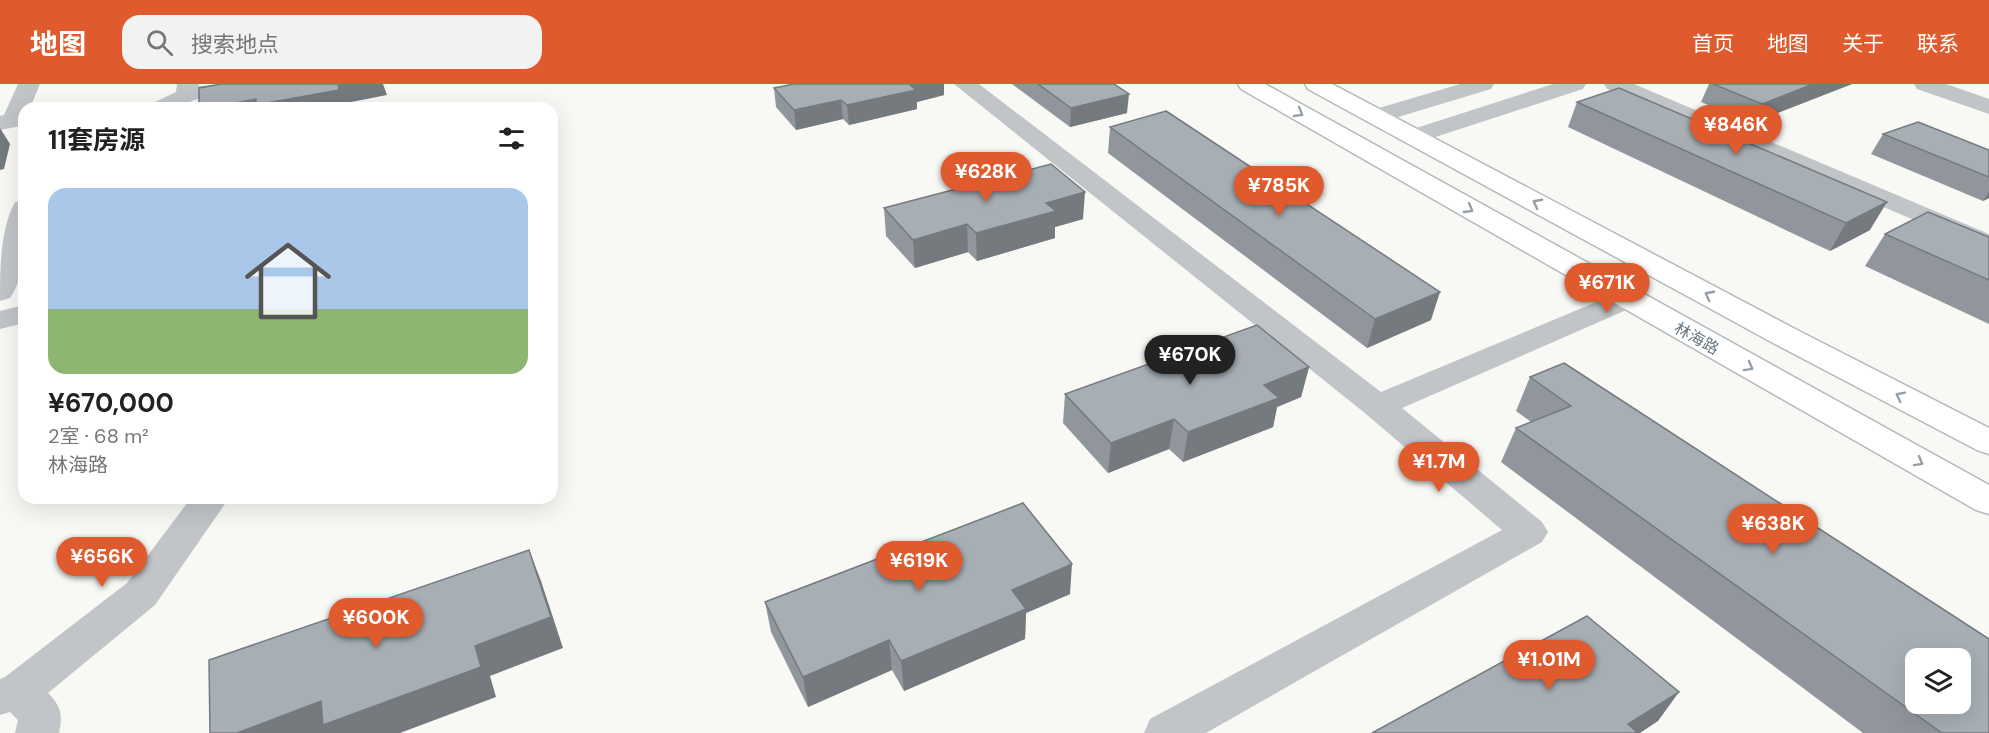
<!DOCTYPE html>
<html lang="zh">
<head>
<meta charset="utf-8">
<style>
  :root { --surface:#fff; --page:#f2f2f2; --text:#222; --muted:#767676; --line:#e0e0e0; --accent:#df5b2e }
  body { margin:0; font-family:"DM Sans","Noto Sans SC",sans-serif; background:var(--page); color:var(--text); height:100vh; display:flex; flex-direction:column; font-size:22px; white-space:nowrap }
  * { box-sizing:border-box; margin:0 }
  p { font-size:20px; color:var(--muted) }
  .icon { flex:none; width:33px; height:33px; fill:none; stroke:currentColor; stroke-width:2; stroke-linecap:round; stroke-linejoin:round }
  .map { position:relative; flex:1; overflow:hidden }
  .sheet { position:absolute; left:18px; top:18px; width:540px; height:402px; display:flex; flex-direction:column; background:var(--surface); border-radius:18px; box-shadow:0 6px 24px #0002 }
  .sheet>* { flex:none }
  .buttons { position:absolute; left:1905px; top:564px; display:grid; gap:12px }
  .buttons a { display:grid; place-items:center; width:66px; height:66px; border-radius:12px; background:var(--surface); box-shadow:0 6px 24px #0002; font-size:30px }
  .price { position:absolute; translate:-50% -51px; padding:0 14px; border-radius:21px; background:var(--accent); color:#fff; font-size:20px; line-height:39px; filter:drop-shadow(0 2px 3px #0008) }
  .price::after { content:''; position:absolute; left:50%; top:36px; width:18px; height:14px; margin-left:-9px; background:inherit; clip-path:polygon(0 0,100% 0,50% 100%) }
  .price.on { background:#222; color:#fff }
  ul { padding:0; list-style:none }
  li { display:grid; align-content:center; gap:12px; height:318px; padding:0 30px }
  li+li { border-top:2px solid var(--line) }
  li span { display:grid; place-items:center; height:186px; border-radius:18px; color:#555 }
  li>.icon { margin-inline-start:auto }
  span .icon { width:108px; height:108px; fill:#fffc; stroke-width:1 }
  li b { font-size:26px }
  h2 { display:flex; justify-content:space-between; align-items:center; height:72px; padding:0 30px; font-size:26px }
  header { display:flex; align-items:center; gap:36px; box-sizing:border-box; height:84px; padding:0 30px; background:var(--accent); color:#fff }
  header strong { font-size:28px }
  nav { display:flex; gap:33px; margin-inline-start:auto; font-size:21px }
  .search { width:420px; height:54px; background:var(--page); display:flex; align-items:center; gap:15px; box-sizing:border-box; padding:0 21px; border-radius:18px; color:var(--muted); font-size:22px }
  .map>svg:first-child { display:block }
</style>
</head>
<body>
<header>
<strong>地图</strong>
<div class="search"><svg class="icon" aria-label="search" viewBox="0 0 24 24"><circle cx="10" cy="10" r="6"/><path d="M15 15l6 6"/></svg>搜索地点</div>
<nav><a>首页</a><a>地图</a><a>关于</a><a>联系</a></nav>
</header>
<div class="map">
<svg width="1989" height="649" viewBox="0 0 1989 649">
  <rect width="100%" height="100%" fill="#f8f8f5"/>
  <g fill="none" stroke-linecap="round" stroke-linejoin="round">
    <defs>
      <g id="secondary">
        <polygon points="1238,0 1265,0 1989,401 1989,430 1976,426 1241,5"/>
        <polygon points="1305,0 1332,0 1797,246 1989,344 1989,370 1977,366 1775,260 1308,5"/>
      </g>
    </defs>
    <use href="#secondary" stroke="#b5babf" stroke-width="3"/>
    <g fill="#c1c5c8" fill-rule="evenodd">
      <polygon points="18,0 40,0 30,24 24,24 24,38 21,42 0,46 0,32 4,31"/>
      <polygon points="177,0 199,0 199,2 252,0 249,5 194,16 178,24 150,24 153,19 176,8"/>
      <polygon points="954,0 979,0 1381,308 1618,209 1628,206 1638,209 1643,215 1638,221 1402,324 1542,438 1548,448 1542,458 1206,649 1144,649 1150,635 1502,446 1366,330"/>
      <polygon points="1460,0 1494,0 1491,5 1385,37 1377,39 1369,37 1366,32 1369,27"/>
      <polygon points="1553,0 1586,0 1583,5 1423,57 1415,59 1407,57 1403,52 1407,47"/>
      <polygon points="1604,0 1634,0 1989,150 1989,168 1607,5"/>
      <polygon points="1914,0 1946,0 1989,15 1989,30 1917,5"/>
      <path d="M24,116C24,147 29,187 10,214L0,217C0,185 0,146 15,118Z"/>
      <polygon points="24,221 24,239 0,245 0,227"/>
      <path d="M191,414H229L155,521L48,609C61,622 63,631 59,649H15L18,636L10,628L0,631V595L5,593L127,499Z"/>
    </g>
    <use href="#secondary" fill="#fff" fill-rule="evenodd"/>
  </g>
  <g fill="#90969c">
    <polygon points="794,0 944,0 944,11 917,18 917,25 849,41 843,35 796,46 776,23 774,4"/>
    <polygon points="1012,0 1114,0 1127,29 1070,43"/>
    <polygon points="1709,0 1852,0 1752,39 1701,18"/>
    <polygon points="1577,18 1870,146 1830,167 1568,43"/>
    <polygon points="1110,43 1431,236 1367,264 1108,69"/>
    <polygon points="1883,50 1989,66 1989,114 1983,117 1871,70"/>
    <polygon points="884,124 1083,135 1055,143 1055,154 977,177 968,168 915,184 886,152"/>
    <polygon points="1885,150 1989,153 1989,240 1865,182"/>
    <polygon points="1309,283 1301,313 1277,323 1273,343 1183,378 1169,365 1108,389 1063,339 1065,310"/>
    <polygon points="1530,293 1989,555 1989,649 1863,649 1501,378 1516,344 1531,338 1516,327"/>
    <polygon points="1070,510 1026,529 1025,555 904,607 892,586 808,623 771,548 765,518"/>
  </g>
  <g fill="#757a7f">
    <polygon points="339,0 383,0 387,11 346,19 347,24 210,24"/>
    <polygon points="909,0 944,0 944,11 917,18 917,25 849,41 847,21"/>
    <polygon points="1813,0 1852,0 1752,39 1762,20"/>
    <polygon points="1129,10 1127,29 1070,43 1071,24"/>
    <polygon points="841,16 843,35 796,46 794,26"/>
    <polygon points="0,44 10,60 4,85 0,86"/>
    <polygon points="1085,108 1083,135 1055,143 1055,154 977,177 976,149 1046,119"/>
    <polygon points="1989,108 1989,114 1983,117"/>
    <polygon points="1887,118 1870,146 1830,167 1846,139"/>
    <polygon points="967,140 968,168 915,184 913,156"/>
    <polygon points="1440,208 1431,236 1367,264 1375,235"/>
    <polygon points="1309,283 1301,313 1277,323 1273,343 1183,378 1188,348 1264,301"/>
    <polygon points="1174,335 1169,365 1108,389 1111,359"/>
    <polygon points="529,466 541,497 563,564 490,592 496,613 400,649 237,649 321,617 475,562"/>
    <polygon points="1072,480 1070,510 1026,529 1025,555 904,607 901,577 1012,506"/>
    <polygon points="889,556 892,586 808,623 803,593"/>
    <polygon points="1679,608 1658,637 1640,649 1621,649 1628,640"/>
  </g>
  <g fill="#a7afb5" stroke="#757a7f" stroke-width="1.5" fill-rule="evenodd">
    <polygon points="221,0 339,0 338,0 339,6 256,21 256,15 210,24 199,24 199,4"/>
    <polygon points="794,0 911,0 909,0 916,6 847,21 841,16 794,26 774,4"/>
    <polygon points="1038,0 1114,0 1129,10 1071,24"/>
    <polygon points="1713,0 1813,0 1762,20"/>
    <polygon points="1619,4 1887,118 1846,139 1577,18"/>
    <polygon points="1166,27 1440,208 1375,235 1110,43"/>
    <polygon points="1918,38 1989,66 1989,93 1883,50"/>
    <polygon points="1051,80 1085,108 1046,119 1056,127 976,149 967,140 913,156 884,124"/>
    <polygon points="1928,128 1989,153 1989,196 1885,150"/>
    <polygon points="1257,241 1309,283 1264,301 1279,314 1188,348 1174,335 1111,359 1065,310"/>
    <path d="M1564,279L1989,555V649H1942L1516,344L1571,322L1530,293ZM1916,574H1960V620H1916Z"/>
    <polygon points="1023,419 1072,480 1012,506 1026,525 901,577 889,556 803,593 765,518"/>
    <polygon points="529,466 551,533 475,562 481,583 323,641 321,617 237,649 210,649 209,576"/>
    <polygon points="1587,532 1679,608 1628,640 1638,649 1372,649"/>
  </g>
  <defs><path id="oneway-chevron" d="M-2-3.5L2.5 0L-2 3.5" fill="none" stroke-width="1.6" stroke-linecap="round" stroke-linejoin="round" transform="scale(1.5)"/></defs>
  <g stroke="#95a0aa">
    <use href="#oneway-chevron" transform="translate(1299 29) rotate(30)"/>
    <use href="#oneway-chevron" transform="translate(1537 119) rotate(-152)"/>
    <use href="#oneway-chevron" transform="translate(1469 125) rotate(30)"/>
    <use href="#oneway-chevron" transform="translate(1709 211) rotate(-152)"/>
    <use href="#oneway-chevron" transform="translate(1749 283) rotate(29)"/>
    <use href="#oneway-chevron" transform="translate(1900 312) rotate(-153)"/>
    <use href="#oneway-chevron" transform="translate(1919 378) rotate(29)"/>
  </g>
  <g text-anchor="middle" stroke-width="6" stroke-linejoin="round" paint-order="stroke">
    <g font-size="16" fill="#677785" stroke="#fff">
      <text transform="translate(1697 254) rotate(29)" y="6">林海路</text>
    </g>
  </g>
</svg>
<div class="buttons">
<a><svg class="icon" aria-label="layers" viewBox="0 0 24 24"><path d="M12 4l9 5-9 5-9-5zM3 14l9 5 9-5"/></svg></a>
</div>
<b class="price" style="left:1736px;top:72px">¥846K</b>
<b class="price" style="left:986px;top:119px">¥628K</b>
<b class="price" style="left:1279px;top:133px">¥785K</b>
<b class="price" style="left:1607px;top:230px">¥671K</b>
<b class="price on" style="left:1190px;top:302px">¥670K</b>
<b class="price" style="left:1439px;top:409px">¥1.7M</b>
<b class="price" style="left:1773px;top:471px">¥638K</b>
<b class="price" style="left:102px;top:504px">¥656K</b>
<b class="price" style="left:919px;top:508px">¥619K</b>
<b class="price" style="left:376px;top:565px">¥600K</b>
<b class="price" style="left:1549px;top:607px">¥1.01M</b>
<section class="sheet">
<h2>11套房源<svg class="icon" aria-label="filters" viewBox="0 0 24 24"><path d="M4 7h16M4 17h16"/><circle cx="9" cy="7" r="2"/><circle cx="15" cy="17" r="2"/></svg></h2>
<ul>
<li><span style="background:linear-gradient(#a9c7e8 65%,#8fb573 0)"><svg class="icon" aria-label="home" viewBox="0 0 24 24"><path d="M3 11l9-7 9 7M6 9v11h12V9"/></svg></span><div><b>¥670,000</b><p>2室 · 68 m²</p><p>林海路</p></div></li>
</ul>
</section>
</div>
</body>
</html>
